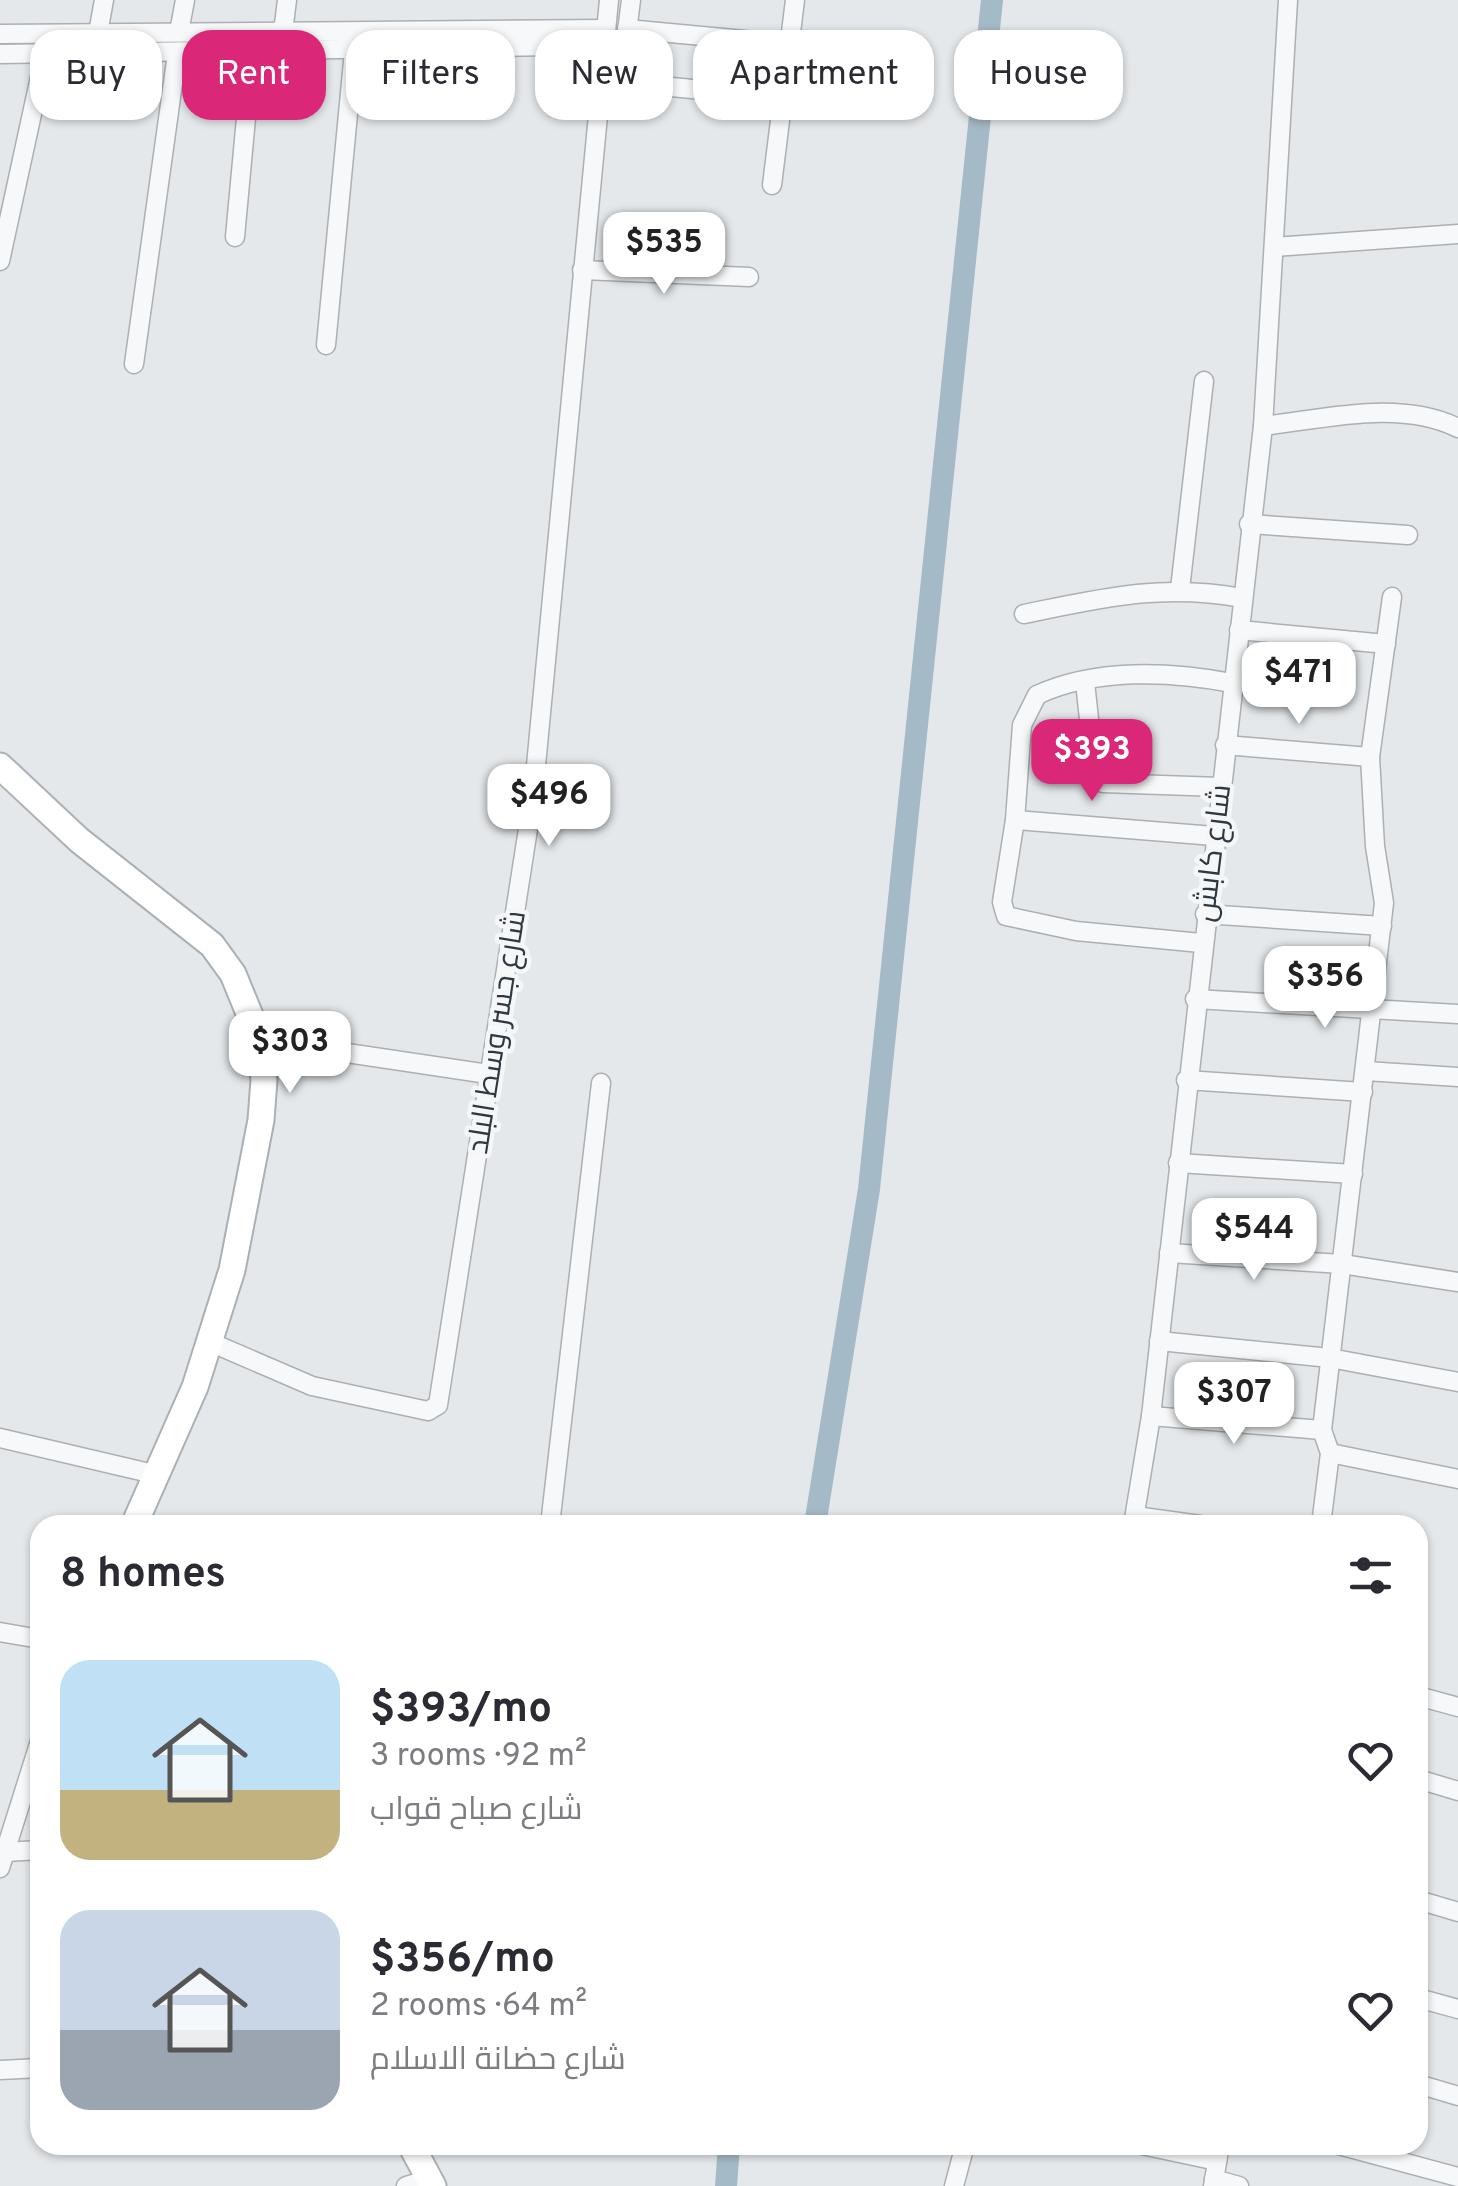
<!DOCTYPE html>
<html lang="en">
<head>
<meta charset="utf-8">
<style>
  :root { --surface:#fff; --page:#f7f7f7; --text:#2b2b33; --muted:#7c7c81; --accent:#db2777 }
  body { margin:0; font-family:Overpass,Cairo,sans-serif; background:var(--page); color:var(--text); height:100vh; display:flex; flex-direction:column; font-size:38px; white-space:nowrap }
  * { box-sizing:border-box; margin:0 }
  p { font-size:32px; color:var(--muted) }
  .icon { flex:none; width:55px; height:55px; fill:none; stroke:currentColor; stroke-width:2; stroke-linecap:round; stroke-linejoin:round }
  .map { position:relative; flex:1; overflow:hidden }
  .side { position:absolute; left:30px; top:1515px; width:1398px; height:640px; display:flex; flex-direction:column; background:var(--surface); border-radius:30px; box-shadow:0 2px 8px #0004 }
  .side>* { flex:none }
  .banner { position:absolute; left:30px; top:30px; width:1400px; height:90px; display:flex; gap:20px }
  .price { position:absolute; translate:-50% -85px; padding:0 22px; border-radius:20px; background:#fff; color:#222; font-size:32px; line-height:65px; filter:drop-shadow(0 2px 5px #0008) }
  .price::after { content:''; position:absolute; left:50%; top:60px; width:30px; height:22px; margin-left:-15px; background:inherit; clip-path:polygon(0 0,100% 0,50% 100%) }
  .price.active { background:var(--accent); color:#fff }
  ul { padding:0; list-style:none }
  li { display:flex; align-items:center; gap:30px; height:250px; padding:0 30px }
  li span { display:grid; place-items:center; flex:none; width:280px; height:200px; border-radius:30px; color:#555 }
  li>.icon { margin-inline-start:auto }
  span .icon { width:120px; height:120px; fill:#fffc; stroke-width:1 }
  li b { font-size:42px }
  h2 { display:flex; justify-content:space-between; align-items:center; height:120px; padding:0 30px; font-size:42px }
  .pill { padding:0 35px; border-radius:30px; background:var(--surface); box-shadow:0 2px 8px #0004; font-size:35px; line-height:90px }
  .pill.active { background:var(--accent); color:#fff }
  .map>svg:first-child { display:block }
</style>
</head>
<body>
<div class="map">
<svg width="1458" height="2186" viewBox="0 0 1458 2186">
  <rect width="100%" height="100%" fill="#e4e8eb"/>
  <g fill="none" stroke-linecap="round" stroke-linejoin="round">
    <g stroke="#a4bac6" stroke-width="22">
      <polyline points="815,1525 869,1189 992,0"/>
      <polyline points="726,2186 729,2145"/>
    </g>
    <defs>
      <g id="street">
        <polyline points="627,29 789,44"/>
        <polyline points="179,32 185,0"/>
        <polyline points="283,32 287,0"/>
        <polyline points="98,33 104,0"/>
        <polyline points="0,34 606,29"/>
        <polyline points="0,54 620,45 626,39 631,0"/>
        <polyline points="601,80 783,98"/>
        <polyline points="772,185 795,0"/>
        <polyline points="235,237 252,53"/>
        <polyline points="1274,247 1458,234"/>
        <polyline points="0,261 45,54"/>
        <polyline points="582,270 749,277"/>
        <polyline points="326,345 354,51"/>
        <polyline points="134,364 177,54"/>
        <path d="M1263,426C1325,419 1400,399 1458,428"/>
        <polyline points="1249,524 1408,535"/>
        <polyline points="1180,589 1204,381"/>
        <path d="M1024,614C1102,598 1163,583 1242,598"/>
        <polyline points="1239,630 1386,644"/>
        <polyline points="1085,682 1095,775 1103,783 1220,787"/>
        <polyline points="1225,745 1370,757"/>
        <polyline points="1015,820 1214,836"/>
        <polyline points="1205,914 1382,926"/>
        <path d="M1201,943L1076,931L1006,916L1002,902L1015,820L1022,725L1037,695C1095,668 1170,671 1232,683"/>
        <polyline points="1195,999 1458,1014"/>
        <polyline points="260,1040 488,1074"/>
        <polyline points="1366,1071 1458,1077"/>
        <polyline points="1186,1080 1363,1092"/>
        <polyline points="1178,1163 1353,1174"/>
        <polyline points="1169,1253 1342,1264 1458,1282"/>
        <polyline points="1159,1341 1330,1358 1458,1382"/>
        <polyline points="210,1342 312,1386 428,1411 438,1405 533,797 609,0"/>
        <polyline points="1151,1416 1322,1430"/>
        <polyline points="0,1438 158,1475"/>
        <polyline points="1330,1453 1458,1479"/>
        <polyline points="1135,1516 1200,1525"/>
        <polyline points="550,1525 601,1083"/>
        <polyline points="1133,1525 1151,1416 1263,426 1288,0"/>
        <polyline points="1321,1525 1330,1453 1322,1430 1384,903 1375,846 1370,757 1392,597"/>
        <polyline points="0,1632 40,1639"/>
        <polyline points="1418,1696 1458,1707"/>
        <polyline points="1418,1779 1458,1791"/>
        <polyline points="5,1852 40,1850"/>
        <polyline points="0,1868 40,1741"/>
        <polyline points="1418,1900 1458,1912"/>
        <polyline points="1418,1998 1458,2009"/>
        <polyline points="0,2070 40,2068"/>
        <polyline points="1418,2084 1458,2096"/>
        <polyline points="1142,2145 1217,2161"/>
        <polyline points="1339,2145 1458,2177"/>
        <polyline points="1214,2179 1239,2186"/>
        <polyline points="406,2186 429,2179"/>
        <polyline points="954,2186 965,2145"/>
        <polyline points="1213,2186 1220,2145"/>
      </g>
      <g id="secondary">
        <polyline points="0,766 79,840 212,945 233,974 260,1040 264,1080 261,1120 232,1270 195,1387 134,1525"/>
        <polyline points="411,2145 433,2186"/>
      </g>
    </defs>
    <use href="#street" stroke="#aab0b5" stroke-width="21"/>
    <use href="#secondary" stroke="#aab0b5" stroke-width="29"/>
    <use href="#street" stroke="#f7f8f9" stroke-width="18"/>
    <use href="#secondary" stroke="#fff" stroke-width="25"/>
  </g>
  <g text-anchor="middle" stroke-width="9" stroke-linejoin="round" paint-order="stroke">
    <g font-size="30" fill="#2e3841" stroke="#f4f6f8">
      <text transform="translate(1212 853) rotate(-83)" y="10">شارع كابش</text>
      <text transform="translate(496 1032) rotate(-81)" y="10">شارع جسر وسط البلد</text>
    </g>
  </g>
</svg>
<b class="price" style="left:664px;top:297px">$535</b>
<b class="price" style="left:1299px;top:727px">$471</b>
<b class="price active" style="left:1092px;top:804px">$393</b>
<b class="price" style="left:549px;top:849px">$496</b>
<b class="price" style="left:1325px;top:1031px">$356</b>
<b class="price" style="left:290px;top:1096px">$303</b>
<b class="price" style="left:1254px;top:1283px">$544</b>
<b class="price" style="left:1234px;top:1447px">$307</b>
<div class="banner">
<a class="pill">Buy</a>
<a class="pill active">Rent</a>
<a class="pill">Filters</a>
<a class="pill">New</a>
<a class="pill">Apartment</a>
<a class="pill">House</a>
</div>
<section class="side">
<h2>8 homes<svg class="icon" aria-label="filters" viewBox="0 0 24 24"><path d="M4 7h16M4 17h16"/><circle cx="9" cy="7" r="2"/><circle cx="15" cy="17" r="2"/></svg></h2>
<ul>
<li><span style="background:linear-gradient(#bfe0f5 65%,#c2b280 0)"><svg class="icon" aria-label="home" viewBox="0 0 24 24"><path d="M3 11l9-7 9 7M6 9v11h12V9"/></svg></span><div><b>$393/mo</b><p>3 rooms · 92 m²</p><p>شارع صباح قواب</p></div><svg class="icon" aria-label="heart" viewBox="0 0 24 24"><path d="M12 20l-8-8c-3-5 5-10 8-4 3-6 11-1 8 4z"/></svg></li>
<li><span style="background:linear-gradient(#c9d6e8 60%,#9aa5b1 0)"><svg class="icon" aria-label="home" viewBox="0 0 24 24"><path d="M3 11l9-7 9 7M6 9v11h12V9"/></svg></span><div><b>$356/mo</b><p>2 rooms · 64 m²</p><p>شارع حضانة الاسلام</p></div><svg class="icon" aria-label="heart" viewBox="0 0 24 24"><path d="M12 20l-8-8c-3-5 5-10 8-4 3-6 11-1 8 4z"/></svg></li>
</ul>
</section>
</div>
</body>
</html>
